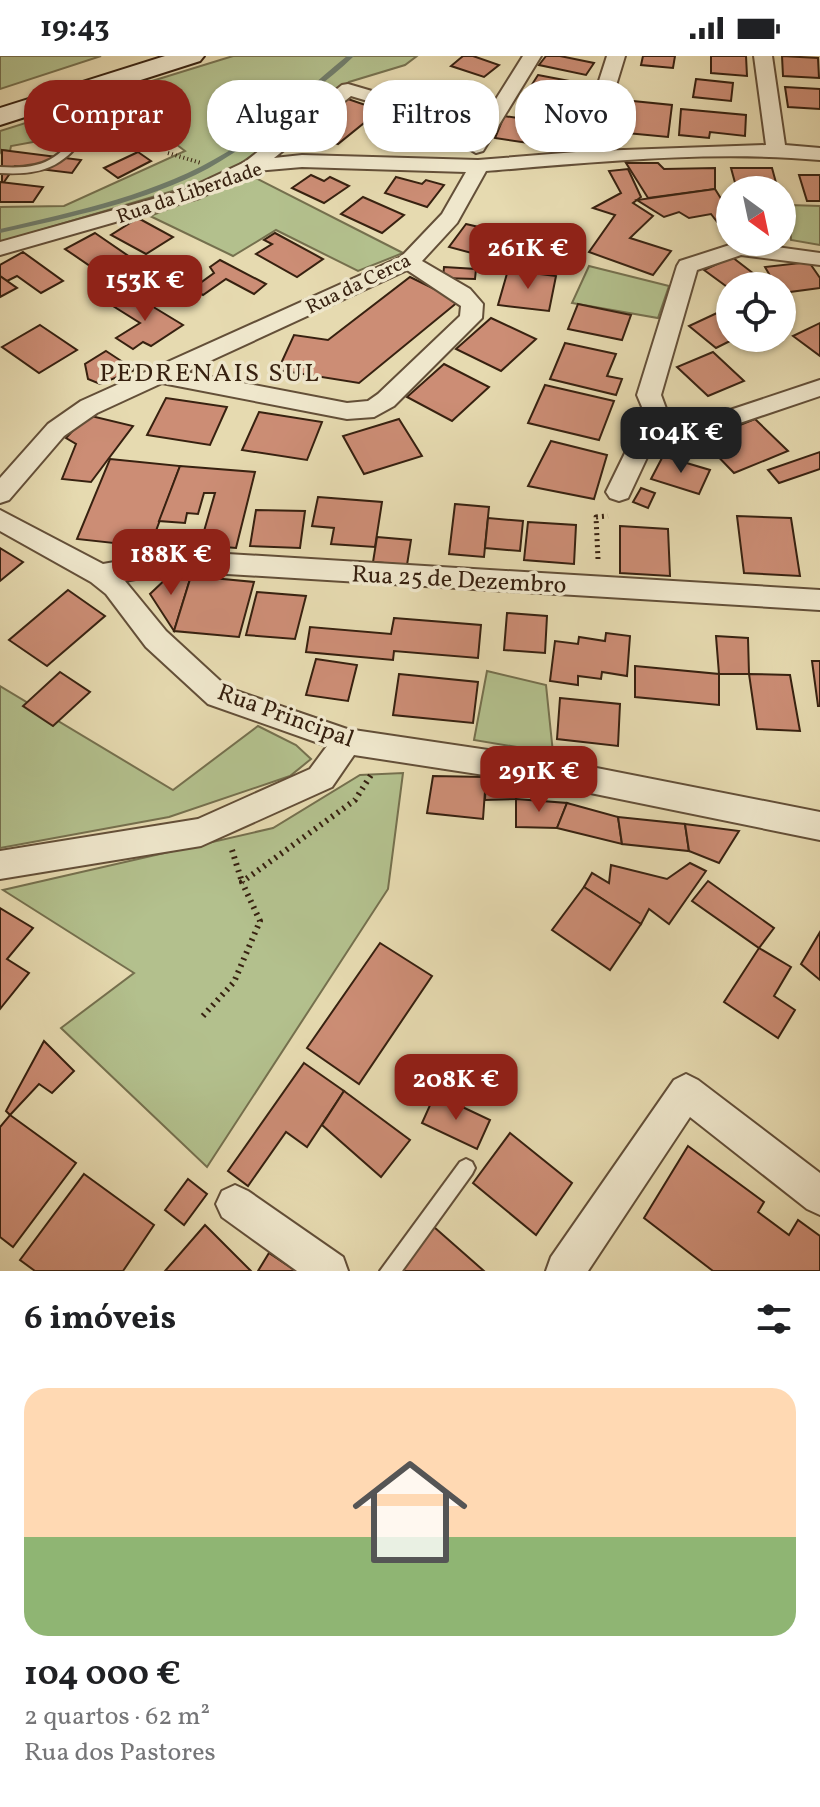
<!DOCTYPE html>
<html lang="pt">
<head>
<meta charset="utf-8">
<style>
  :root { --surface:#fff; --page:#f6f6f6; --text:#202124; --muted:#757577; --line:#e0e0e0; --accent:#8f2418 }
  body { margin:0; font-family:Vollkorn,serif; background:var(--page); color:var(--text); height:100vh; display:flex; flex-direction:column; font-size:30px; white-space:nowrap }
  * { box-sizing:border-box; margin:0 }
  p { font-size:26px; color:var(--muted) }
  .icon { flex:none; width:44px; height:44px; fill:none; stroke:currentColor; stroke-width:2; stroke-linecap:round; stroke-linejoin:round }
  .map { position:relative; height:1215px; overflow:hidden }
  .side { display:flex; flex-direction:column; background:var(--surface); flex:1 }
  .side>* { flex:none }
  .hud { position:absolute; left:24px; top:24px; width:772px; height:72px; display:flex; gap:16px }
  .needle { width:52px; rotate:147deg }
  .controls { position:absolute; left:716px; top:120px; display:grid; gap:16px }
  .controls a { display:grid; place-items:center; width:80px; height:80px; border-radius:50%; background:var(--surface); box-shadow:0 2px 6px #0004; font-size:40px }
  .price { position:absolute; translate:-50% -68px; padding:0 18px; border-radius:16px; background:var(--accent); color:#fff; font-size:26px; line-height:52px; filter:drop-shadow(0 2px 4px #0008) }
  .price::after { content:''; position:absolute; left:50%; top:48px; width:24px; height:18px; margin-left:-12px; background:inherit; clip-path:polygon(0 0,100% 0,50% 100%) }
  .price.current { background:#222; color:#fff }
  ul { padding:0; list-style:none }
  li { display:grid; align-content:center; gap:16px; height:424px; padding:0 24px }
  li+li { border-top:2px solid var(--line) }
  li span { display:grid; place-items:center; height:248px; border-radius:24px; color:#555 }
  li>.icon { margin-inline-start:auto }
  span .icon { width:144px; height:144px; fill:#fffc; stroke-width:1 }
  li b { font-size:34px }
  h2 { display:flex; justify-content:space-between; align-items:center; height:96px; padding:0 24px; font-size:34px }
  .pill { padding:0 28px; border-radius:32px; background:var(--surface); box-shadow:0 2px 6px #0004; font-size:28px; line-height:72px }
  .pill.current { background:var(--accent); color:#fff }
  .status { display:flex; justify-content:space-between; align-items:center; height:56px; padding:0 40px; background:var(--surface); direction:ltr }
  .status svg { height:22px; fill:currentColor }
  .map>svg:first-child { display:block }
</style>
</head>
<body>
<div class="status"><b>19:43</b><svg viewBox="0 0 49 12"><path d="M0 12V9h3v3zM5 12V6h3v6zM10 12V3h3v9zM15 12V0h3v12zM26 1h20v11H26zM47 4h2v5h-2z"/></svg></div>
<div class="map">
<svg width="820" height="1215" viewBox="0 0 820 1215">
  <rect width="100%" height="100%" fill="#e6dab0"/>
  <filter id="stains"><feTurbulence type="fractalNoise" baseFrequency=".0025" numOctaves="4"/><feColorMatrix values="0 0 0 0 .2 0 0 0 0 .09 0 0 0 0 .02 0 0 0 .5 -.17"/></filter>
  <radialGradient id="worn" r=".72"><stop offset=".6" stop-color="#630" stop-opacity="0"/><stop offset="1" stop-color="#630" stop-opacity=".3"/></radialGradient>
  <g fill="#b3c08d" stroke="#75704e" stroke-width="2">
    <polygon points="0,0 101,0 0,33"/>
    <polygon points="233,0 417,0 405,9 349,26 275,84 220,121 0,186 0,151 64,150 185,95 110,38"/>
    <polygon points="54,58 72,65 71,72 44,84 11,90 10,95 2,94 0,97 0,75"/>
    <polygon points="252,120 403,197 358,215 276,174 233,200 150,160"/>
    <polygon points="789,149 820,150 820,189 791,184"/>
    <polygon points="589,210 669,230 658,262 572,247"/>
    <polygon points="487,615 546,629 553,697 474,684"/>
    <polygon points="0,630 173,734 258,670 296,689 311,703 290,720 169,761 0,792"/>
    <polygon points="403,717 388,833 207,1111 61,972 134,917 3,834 273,772 360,719"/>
  </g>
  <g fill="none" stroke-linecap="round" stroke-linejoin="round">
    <path fill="#707d6c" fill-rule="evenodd" d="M347,0H354C341,13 326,24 312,36C280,63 247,91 209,112C145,146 71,161 0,177V173C78,155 158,138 227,96C270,69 308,32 347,0Z"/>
  </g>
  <g fill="#cc8d75" stroke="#372110" stroke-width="2">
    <polygon points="463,0 473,0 499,9 484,21 451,10"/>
    <polygon points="546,0 560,0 594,7 586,19 539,9"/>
    <polygon points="643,0 675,0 673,12 641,9"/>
    <polygon points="711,0 746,0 747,20 711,17"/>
    <polygon points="782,0 818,2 819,22 783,20"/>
    <polygon points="538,19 585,28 568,58 519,49"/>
    <polygon points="696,23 733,27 731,45 693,41"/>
    <polygon points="447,26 489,39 470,57 428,43"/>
    <polygon points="785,31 820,33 820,53 788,51"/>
    <polygon points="348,43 380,54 338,88 305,76"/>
    <polygon points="613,43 672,49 668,81 606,75"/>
    <polygon points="681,53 746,59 745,80 710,76 709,82 679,79"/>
    <polygon points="504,60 571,70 562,92 495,82"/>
    <polygon points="425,69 457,79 452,84 455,85 447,93 408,84"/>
    <polygon points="2,94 81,104 72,117 15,110 2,129"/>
    <polygon points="138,96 151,105 118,122 104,112"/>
    <polygon points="626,107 658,107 664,113 715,112 715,133 648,142"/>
    <polygon points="731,112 772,112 778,134 737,134"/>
    <polygon points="628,113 641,141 633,147 653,160 630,182 671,195 653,219 589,196 615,159 593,152 621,137 609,115"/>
    <polygon points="311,119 324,125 330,121 349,130 324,147 292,132"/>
    <polygon points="799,119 820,119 820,145 807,145"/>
    <polygon points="396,121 422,128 426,124 444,129 427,151 385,137"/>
    <polygon points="0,126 43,131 33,146 0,146"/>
    <polygon points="715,133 730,157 730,170 721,171 711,158 689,162 679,156 664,161 637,144"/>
    <polygon points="363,141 404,159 382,177 341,158"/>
    <polygon points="138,162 173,181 146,198 111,179"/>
    <polygon points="466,168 500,176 483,200 449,191"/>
    <polygon points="95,177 130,201 115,209 105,203 90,210 65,193"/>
    <polygon points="275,177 323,203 297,221 256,198 272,188 264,184"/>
    <polygon points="23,196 63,225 41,237 17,220 7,225 0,220 0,209"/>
    <polygon points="732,201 758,221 739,230 730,230 730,233 704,214"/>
    <polygon points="220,204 266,228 254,238 226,223 203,239 192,233 214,217 210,211"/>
    <polygon points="809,206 820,222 820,232 782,237 782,230 776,230 765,211"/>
    <polygon points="444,211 476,213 475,223 443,222"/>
    <polygon points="508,214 556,220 549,255 498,249"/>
    <polygon points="0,220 17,232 0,241"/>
    <polygon points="410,221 459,245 359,327 278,314 294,279 328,284"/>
    <polygon points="132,238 183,269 151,290 143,286 133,293 116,282 140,267 113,250"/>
    <polygon points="578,248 631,259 622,284 568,273"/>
    <polygon points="717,257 730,267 730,282 736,282 716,292 689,270"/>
    <polygon points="491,262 536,283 501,315 456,293"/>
    <polygon points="820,267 820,300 793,280"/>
    <polygon points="40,269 77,294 39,317 2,291"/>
    <polygon points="565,287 616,298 607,320 622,323 616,339 550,323"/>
    <polygon points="106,295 135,314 100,328 88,323 85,308"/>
    <polygon points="713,296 744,325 708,340 677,311"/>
    <polygon points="444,308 489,331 452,365 407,341"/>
    <polygon points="545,329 614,345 599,384 528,367"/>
    <polygon points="166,342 227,351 210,389 147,379"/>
    <polygon points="259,356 322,366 307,404 242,394"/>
    <polygon points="87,359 133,370 91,426 62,423 76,388 66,382"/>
    <polygon points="399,363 422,400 364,418 343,380"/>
    <polygon points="755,363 788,395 734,417 702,384"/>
    <polygon points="551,385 607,399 594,443 528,430"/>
    <polygon points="820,396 820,413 779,427 768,414"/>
    <polygon points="663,400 710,414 699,438 651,423"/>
    <polygon points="110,403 180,410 150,491 77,483"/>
    <polygon points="180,410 255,416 236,492 200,489 215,437 204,437 198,458 187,457 185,467 159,465"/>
    <polygon points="641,432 655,437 648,452 633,446"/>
    <polygon points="318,441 382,446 375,491 331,488 334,472 312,470"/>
    <polygon points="455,448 489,451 484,501 449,498"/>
    <polygon points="256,454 305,455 300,492 250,490"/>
    <polygon points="737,460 791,462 800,520 744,517"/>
    <polygon points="488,462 523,465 520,495 485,492"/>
    <polygon points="528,466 576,469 574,508 524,504"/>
    <polygon points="620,470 668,473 670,520 620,517"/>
    <polygon points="377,481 411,484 407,509 373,506"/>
    <polygon points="0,492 23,506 0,525"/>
    <polygon points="171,518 191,520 174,575 150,538"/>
    <polygon points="191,520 254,526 239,581 174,575"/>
    <polygon points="68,534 105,560 47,610 9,584"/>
    <polygon points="257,536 306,540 295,583 246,579"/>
    <polygon points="507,557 547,560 545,597 504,594"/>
    <polygon points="394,562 481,569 478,602 394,595 393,604 306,596 310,571 391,578"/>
    <polygon points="606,577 630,580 627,620 602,616 601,623 578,620 578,629 550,625 555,585 578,588 579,581 605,585"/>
    <polygon points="716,580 748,582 749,618 719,618"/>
    <polygon points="316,603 357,609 348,645 306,639"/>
    <polygon points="812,605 820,605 820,650 818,650"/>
    <polygon points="635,610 719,618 719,649 635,641"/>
    <polygon points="60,616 90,636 53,670 23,650"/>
    <polygon points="399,618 478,626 473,667 393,659"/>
    <polygon points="749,618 790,619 800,675 757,673"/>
    <polygon points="560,642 620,648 618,690 557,683"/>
    <polygon points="433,720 486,721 483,763 427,757"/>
    <polygon points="486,721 515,721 516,743 485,744"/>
    <polygon points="516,743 567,747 557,772 516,771"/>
    <polygon points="567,747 618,761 622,788 557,772"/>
    <polygon points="618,761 685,768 689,795 622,788"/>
    <polygon points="685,768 739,775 719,807 689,795"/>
    <polygon points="690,807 706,815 669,868 649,853 641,868 584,831 592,817 609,827 611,809 667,823"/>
    <polygon points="708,825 774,872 759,892 692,845"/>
    <polygon points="584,831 641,868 610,914 552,874"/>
    <polygon points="0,852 33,872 7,903 29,917 0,953"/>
    <polygon points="820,876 820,924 801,908"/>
    <polygon points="380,887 432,920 359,1028 307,992"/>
    <polygon points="759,892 791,911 774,940 795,954 778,982 724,946"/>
    <polygon points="44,985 74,1015 52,1037 39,1028 10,1059 6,1055"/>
    <polygon points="304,1007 344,1035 307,1091 286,1076 248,1130 228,1115"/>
    <polygon points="344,1035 410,1084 381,1121 322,1069"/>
    <polygon points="435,1038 490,1064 477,1093 422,1067"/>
    <polygon points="10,1059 76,1107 13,1191 0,1181 0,1071"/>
    <polygon points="510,1077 572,1127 536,1179 473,1127"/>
    <polygon points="688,1090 764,1146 758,1156 789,1179 798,1164 820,1180 820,1215 713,1215 644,1162"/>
    <polygon points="84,1118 154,1169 123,1215 35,1215 20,1204"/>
    <polygon points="188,1123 207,1138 184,1169 165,1154"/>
    <polygon points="205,1169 251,1215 165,1215"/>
    <polygon points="434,1171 484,1215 401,1215"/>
    <polygon points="269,1197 296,1215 258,1215"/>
  </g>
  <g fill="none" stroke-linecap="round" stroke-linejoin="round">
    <defs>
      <g id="lane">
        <path d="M48,44C68,45 83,51 95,67C67,107 50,120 0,117V111C45,114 60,103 85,67L69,54L45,49V45Z"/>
        <polygon points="466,1103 472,1106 475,1112 472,1118 402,1215 380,1215 460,1106"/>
      </g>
      <g id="street">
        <path d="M523,0H541L483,95L476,97L466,91L475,77L351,40L274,102L302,99L478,104L576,96L607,0H625L596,95L766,89L754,0H772L785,89L820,92V104C710,94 596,106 486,115L457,167L422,205L470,233L483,248L482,262L394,350L374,361L347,363L162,327L97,357L64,380L9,444L0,447V422L48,368L81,345L401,201L442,158L466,116L302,111L256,115L199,142L0,199V186L185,134L245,106L342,29L348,28L481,67ZM407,214L461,250L460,260L378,338L368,345L347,347L186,316Z"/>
        <polygon points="739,186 820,197 820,209 741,199 697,214 661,339 668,358 721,357 820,324 820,340 722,373 667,374 650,395 628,442 619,445 610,442 606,436 628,391 648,365 637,339 677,210 680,205"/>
        <polygon points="0,454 103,508 178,495 820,534 820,554 178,515 125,525 166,575 228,632 347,673 556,704 820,756 820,784 556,730 354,699 332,731 201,790 0,823 0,795 198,763 310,713 327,690 208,648 146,591 106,538 91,526 0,475"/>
        <polygon points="686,1018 698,1024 820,1117 820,1159 807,1153 690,1061 588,1215 546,1215 551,1201 674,1024"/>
        <polygon points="235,1129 248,1135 343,1201 348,1215 297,1215 222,1161 216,1148 222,1135"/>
      </g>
      <polygon id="secondary" points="165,0 204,0 200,5 0,69 0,52"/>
    </defs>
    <use href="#lane" stroke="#634f38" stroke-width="4"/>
    <use href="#street" stroke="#634f38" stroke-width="4"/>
    <use href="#secondary" stroke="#372110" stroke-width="4"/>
    <polyline stroke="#372110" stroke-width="4" stroke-dasharray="1 3" stroke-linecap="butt" points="168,97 201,107"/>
    <polyline stroke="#372110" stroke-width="5" stroke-dasharray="2 4" stroke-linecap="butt" points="598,503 596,461 608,460"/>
    <g stroke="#372110" stroke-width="6" stroke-dasharray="2 5" stroke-linecap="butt">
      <polyline points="232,794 242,826"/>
      <polyline points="203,960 234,926 260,865 242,826 355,744 371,719"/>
    </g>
    <use href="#lane" fill="#efe7cc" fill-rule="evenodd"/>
    <use href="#street" fill="#efe7cc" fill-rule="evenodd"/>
    <use href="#secondary" fill="#efe7cc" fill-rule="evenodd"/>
  </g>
  <g text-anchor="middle" stroke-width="7" stroke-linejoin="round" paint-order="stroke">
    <g font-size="20" fill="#372110" stroke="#efe7cc">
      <text transform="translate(189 136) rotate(-19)" y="7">Rua da Liberdade</text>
      <text transform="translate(358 227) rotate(-26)" y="7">Rua da Cerca</text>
    </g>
    <g font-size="24" fill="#372110" stroke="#efe7cc">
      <text transform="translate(459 523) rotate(3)" y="8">Rua 25 de Dezembro</text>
      <text transform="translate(286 659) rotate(20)" y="8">Rua Principal</text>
    </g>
    <g font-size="26" letter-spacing="2" fill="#372110" stroke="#efe7cc">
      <text x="210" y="325">PEDRENAIS SUL</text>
    </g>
  </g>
  <rect width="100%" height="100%" filter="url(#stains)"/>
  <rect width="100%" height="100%" fill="url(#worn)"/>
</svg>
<div class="controls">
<a><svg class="needle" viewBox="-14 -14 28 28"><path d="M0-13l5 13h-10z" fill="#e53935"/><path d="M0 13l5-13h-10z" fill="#757577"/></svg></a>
<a><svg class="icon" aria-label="locate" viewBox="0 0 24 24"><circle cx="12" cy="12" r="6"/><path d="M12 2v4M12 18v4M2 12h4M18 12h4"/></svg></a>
</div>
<b class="price" style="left:528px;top:235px">261K €</b>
<b class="price" style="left:145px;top:267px">153K €</b>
<b class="price current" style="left:681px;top:419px">104K €</b>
<b class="price" style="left:171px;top:541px">188K €</b>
<b class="price" style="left:539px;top:758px">291K €</b>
<b class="price" style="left:456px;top:1066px">208K €</b>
<div class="hud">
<a class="pill current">Comprar</a>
<a class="pill">Alugar</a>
<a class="pill">Filtros</a>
<a class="pill">Novo</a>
</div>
</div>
<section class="side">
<h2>6 imóveis<svg class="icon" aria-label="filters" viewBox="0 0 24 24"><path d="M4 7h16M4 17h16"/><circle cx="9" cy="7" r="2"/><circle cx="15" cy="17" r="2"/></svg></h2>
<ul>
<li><span style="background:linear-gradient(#ffd9b3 60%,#8fb573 0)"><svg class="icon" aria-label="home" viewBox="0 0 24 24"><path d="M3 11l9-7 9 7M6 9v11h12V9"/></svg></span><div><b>104 000 €</b><p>2 quartos · 62 m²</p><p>Rua dos Pastores</p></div></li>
</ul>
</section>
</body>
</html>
